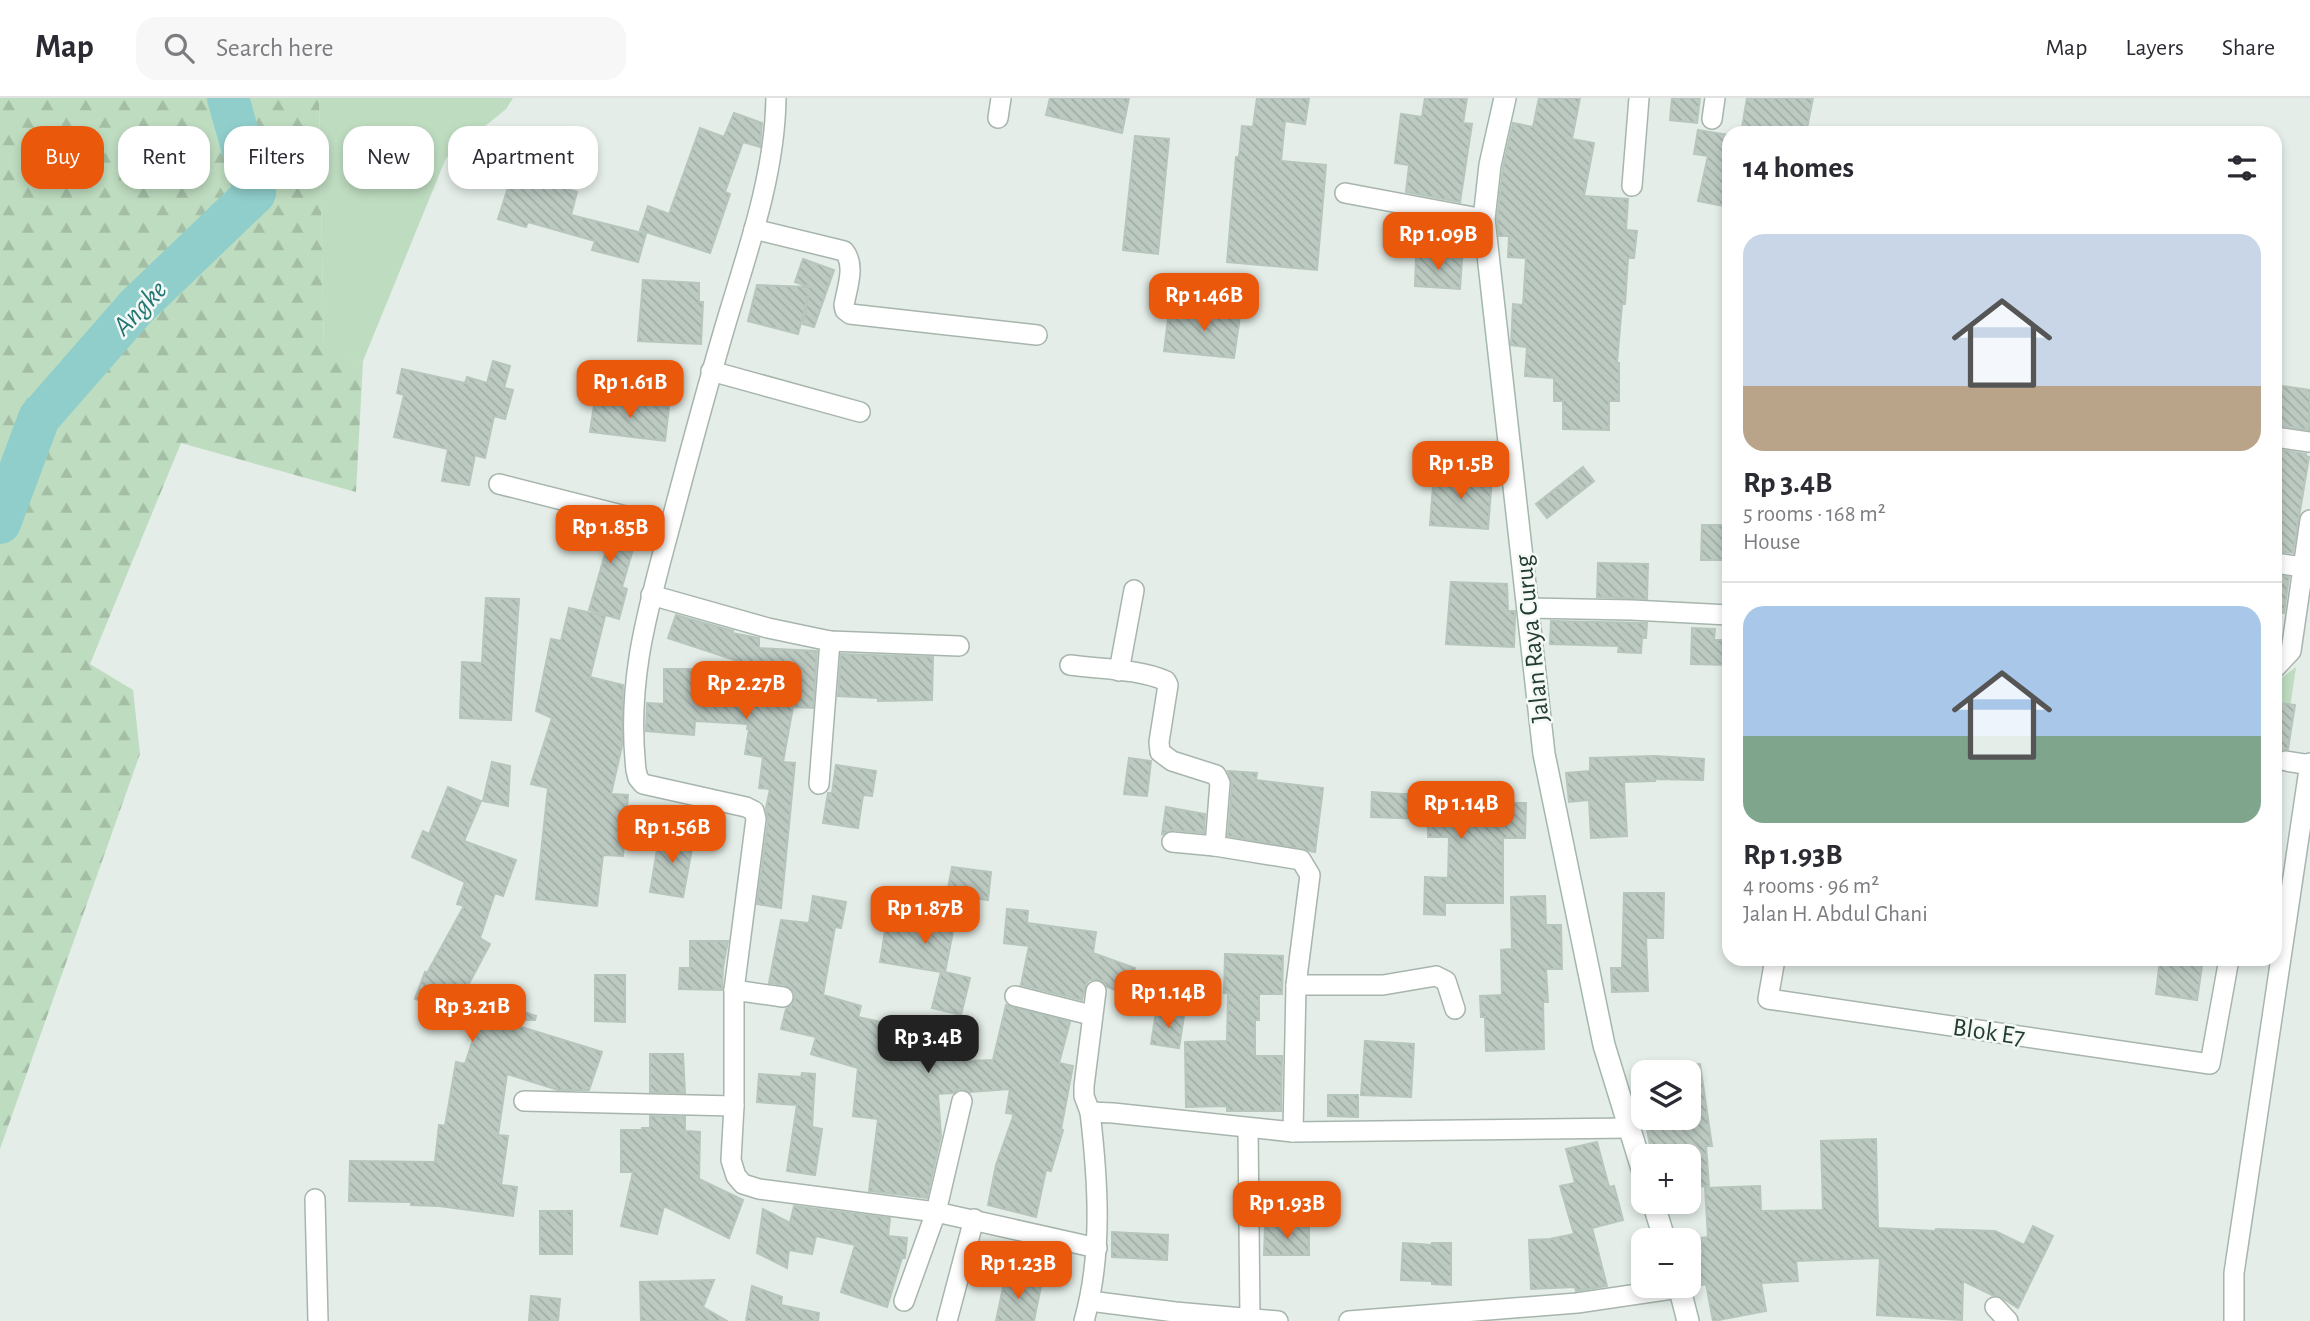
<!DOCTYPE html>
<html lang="en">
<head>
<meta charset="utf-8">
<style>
  :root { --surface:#fff; --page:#f7f7f7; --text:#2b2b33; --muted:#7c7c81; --line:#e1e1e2; --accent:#ea580c }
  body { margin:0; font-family:"Alegreya Sans",sans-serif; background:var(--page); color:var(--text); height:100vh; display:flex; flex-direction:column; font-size:26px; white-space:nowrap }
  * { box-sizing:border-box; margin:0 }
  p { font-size:23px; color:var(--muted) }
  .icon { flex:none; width:38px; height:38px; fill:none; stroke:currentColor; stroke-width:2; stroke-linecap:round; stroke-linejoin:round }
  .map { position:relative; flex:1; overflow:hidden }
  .side { position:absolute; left:1722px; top:28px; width:560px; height:840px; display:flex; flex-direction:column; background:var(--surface); border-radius:21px; box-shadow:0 4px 10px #0003 }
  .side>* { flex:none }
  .hud { position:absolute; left:21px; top:28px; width:665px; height:63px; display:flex; gap:14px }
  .fabs { position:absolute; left:1631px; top:962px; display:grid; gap:14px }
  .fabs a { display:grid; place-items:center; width:70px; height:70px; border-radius:14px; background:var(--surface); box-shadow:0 4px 10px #0003; font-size:35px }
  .price { position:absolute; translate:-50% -60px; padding:0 16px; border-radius:14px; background:var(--accent); color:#fff; font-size:23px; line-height:46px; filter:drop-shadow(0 2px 4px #0008) }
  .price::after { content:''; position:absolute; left:50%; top:42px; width:21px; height:16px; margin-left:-10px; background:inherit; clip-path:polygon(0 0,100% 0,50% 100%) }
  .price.on { background:#222; color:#fff }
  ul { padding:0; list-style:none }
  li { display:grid; align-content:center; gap:14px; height:371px; padding:0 21px }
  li+li { border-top:2px solid var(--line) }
  li span { display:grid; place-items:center; height:217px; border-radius:21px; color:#555 }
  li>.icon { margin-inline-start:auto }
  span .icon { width:126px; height:126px; fill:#fffc; stroke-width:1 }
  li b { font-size:30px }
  h2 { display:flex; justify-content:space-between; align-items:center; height:84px; padding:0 21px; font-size:30px }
  .tag { padding:0 24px; border-radius:21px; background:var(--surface); box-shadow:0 4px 10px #0003; font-size:24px; line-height:63px }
  .tag.on { background:var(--accent); color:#fff }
  header { display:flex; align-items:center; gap:42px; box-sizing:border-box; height:98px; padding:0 35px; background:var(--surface); border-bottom:2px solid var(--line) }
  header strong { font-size:33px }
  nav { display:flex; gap:38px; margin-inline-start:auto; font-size:24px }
  .search { width:490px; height:63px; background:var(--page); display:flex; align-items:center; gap:18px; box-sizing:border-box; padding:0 24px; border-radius:21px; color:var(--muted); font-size:26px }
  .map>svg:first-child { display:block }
</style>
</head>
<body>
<header>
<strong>Map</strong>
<div class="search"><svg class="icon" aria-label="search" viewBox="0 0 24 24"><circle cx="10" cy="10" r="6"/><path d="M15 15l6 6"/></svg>Search here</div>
<nav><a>Map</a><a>Layers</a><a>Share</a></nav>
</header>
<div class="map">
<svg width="2310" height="1223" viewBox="0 0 2310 1223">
  <defs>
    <pattern id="forest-firs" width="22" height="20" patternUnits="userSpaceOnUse" patternTransform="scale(1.75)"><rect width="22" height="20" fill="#bedcc0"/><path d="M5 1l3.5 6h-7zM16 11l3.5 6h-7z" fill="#a3bea5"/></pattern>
    <pattern id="building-back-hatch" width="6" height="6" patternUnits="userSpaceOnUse" patternTransform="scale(1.75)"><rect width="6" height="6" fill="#bccac2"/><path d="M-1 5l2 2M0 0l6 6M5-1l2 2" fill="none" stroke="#a1aea7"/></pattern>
  </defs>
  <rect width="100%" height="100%" fill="#e4ede7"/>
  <g fill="#bedcc0">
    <polygon points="319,0 513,0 506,11 446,60 363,263 324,257"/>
    <polygon points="2296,569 2286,636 2275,646 2275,585"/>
  </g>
  <polygon fill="url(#forest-firs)" points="0,0 319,0 324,256 363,263 356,394 181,345 90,566 133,592 140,656 0,1051"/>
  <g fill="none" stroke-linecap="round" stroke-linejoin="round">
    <polyline stroke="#90cecb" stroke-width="42" points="0,425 39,320 136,209 255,95 228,0"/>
  </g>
  <g fill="url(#building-back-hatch)" stroke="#b7c6bd" stroke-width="2">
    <polygon points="1050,0 1129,0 1122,35 1046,17"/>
    <polygon points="1257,0 1309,0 1305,26 1285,23 1281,63 1326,67 1317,172 1227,164 1236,59 1239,59 1242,28 1253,29"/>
    <polygon points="1425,0 1467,0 1463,25 1472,26 1460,104 1406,94 1409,67 1395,65 1401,16 1422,19"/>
    <polygon points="1539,0 1580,0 1572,41 1594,45 1584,98 1628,101 1626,132 1637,133 1634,160 1628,160 1625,206 1622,206 1617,265 1619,265 1619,303 1609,303 1609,332 1563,331 1563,303 1554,303 1554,280 1525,278 1527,249 1511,247 1513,206 1523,207 1526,160 1508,159 1509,138 1499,138 1497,121 1503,69 1513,25 1533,29"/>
    <polygon points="1672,0 1700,0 1697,25 1670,22"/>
    <polygon points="1747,0 1813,0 1806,35 1741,35"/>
    <polygon points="734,15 762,25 760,49 743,44 725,94 730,96 710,155 640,132 648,108 669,116 700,30 724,39"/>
    <polygon points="1698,32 1729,37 1729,69 1725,88 1729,89 1729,109 1698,103 1708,58 1694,56"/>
    <polygon points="1135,38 1169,41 1158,156 1123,152"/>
    <polygon points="513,74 577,94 571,117 646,136 638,164 592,152 595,143 528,124 526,129 498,121"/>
    <polygon points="1416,158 1462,161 1460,191 1415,188"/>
    <polygon points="803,161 834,172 814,229 803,226 808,198 798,236 748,223 757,187 810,189 795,184"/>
    <polygon points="643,182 699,185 699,204 703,204 701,246 638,243"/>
    <polygon points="1212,208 1241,211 1234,260 1164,253 1169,213 1211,218"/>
    <polygon points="493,263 510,268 504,290 513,292 505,321 494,318 485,360 475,357 469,387 442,383 448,351 394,339 404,297 397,295 402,271 465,285 467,279 487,285"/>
    <polygon points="2275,287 2310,292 2309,332 2275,327"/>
    <polygon points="595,300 669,309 665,343 590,334"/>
    <polygon points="2275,351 2306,356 2306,358 2309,359 2293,455 2275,453"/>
    <polygon points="1583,369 1594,383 1547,420 1536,406"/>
    <polygon points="1434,375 1492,380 1488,431 1430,427"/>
    <polygon points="585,420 638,434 622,489 627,491 619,521 589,512 607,449 579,441"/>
    <polygon points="1702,427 1729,427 1729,462 1701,462"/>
    <polygon points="1598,465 1648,466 1647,501 1597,499"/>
    <polygon points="2275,477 2289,479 2284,515 2275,514"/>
    <polygon points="1451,484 1507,486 1508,513 1515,513 1515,517 1514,549 1446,546"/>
    <polygon points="486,500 519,501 511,622 460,620 462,564 482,565"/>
    <polygon points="569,510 605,518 590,579 623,587 622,648 611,696 628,697 623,758 603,757 597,808 536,801 548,690 531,686 552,620 536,613 551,541 561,543"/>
    <polygon points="676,517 733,533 732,535 759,540 759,550 817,553 813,610 793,609 783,664 795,665 781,810 757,806 768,723 766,710 770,691 759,690 763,659 745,656 749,631 747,631 748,626 695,623 694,637 646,633 647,605 664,606 664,571 695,571 695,593 733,595 734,571 762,571 668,540"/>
    <polygon points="1551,523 1647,525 1646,540 1642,540 1641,555 1618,554 1619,548 1550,546"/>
    <polygon points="1692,530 1715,531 1714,542 1729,542 1729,567 1691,566"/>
    <polygon points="841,556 933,559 932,602 878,603 878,600 838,598"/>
    <polygon points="2275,604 2295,607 2288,651 2281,652 2275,658"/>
    <polygon points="1655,658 1704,661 1703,682 1655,681 1655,683 1624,684 1627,738 1591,740 1589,702 1569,704 1566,675 1590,673 1590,660"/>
    <polygon points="1129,660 1151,663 1147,698 1124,696"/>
    <polygon points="492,664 510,668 508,708 483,703"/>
    <polygon points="836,667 876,673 872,698 863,697 858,730 823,725 828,695 832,695"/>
    <polygon points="1228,673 1257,675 1256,682 1323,690 1315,754 1228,738 1232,686"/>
    <polygon points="448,689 481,703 464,743 516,762 503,798 495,795 480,840 490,846 464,895 536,918 535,922 499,922 602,954 589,992 558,992 507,976 498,1037 508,1038 501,1087 517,1089 513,1118 439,1108 411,1107 411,1104 349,1103 350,1063 435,1064 439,1027 445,1028 456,964 465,966 479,923 415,901 425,874 427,875 464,808 457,806 465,784 412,759 423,733 429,736"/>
    <polygon points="1372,694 1400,696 1503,696 1503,705 1526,705 1525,740 1503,740 1503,805 1445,805 1445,817 1424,816 1425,779 1448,780 1449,739 1428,739 1428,721 1371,719"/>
    <polygon points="1166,709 1205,716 1204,735 1173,732 1162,736"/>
    <polygon points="660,734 694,740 683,799 650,794"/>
    <polygon points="952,769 991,774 988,802 947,796"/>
    <polygon points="1624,795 1664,795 1663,840 1646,840 1648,893 1612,894 1611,870 1622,870"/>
    <polygon points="891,797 958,808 945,874 970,880 961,917 932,910 941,874 880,864"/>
    <polygon points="813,798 846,804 841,830 835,829 823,897 861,908 858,919 894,927 890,942 969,963 993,962 1006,907 1070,924 1059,965 1073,968 1061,1031 1063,1032 1051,1073 1046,1072 1036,1119 988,1107 996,1067 1014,1016 1006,1015 1010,991 970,994 959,991 953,995 938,996 941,1038 927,1100 869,1093 878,1021 853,1018 858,970 811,956 816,939 781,931 786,911 792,907 795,901 795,895 785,887 769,885 781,822 809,825"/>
    <polygon points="1545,798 1546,827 1561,827 1562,871 1546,871 1548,904 1543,904 1544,951 1486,953 1485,919 1481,919 1480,898 1502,897 1501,852 1512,851 1511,799"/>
    <polygon points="1007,811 1028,813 1027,825 1096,834 1093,855 1135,870 1126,896 1107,889 1103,883 1097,881 1089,882 1086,886 1082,902 1021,887 1029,848 1004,845"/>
    <polygon points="690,843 728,843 723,869 722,892 679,891 680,870 690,870"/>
    <polygon points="1225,856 1283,858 1282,896 1259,896 1259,922 1255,922 1255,958 1282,958 1281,1013 1227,1013 1227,1008 1186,1009 1185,944 1227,943 1228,895 1224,895"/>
    <polygon points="2160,861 2203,861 2197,902 2156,896"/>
    <polygon points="595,877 625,877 625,924 595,923"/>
    <polygon points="1156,914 1184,918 1179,950 1151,946"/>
    <polygon points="1365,943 1414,946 1411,999 1361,997"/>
    <polygon points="650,956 683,956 685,995 650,994"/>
    <polygon points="1700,966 1712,1048 1706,1048 1709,1088 1689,1089 1689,1059 1652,1059 1645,1020 1689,1020 1689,967"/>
    <polygon points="802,975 815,976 812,1029 822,1031 815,1077 787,1073 797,1007 757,1004 759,976 801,979"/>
    <polygon points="1328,997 1358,997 1358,1019 1328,1018"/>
    <polygon points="650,1018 685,1019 685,1033 700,1034 699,1081 743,1102 729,1140 664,1108 657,1136 621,1128 633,1074 621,1074 621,1032 642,1032 642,1030 650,1030"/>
    <polygon points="1876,1041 1878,1130 1936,1133 1936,1131 1995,1133 2024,1147 2033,1128 2053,1138 2018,1210 1999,1198 1992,1197 1963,1183 1962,1222 1877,1217 1880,1160 1796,1163 1798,1183 1761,1185 1766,1213 1713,1223 1706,1186 1702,1187 1696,1157 1703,1155 1700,1140 1708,1139 1705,1090 1760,1088 1761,1113 1823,1112 1821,1043"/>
    <polygon points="1597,1044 1609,1089 1614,1088 1623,1122 1592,1130 1607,1188 1576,1193 1575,1189 1531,1191 1529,1142 1550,1141 1574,1136 1560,1088 1575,1085 1566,1051"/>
    <polygon points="794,1108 890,1120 888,1138 907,1140 905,1160 902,1160 887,1209 841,1194 855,1147 816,1138 812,1156 789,1152 787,1170 757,1155 763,1111 790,1125"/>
    <rect x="540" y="1113" width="32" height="43"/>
    <polygon points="1265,1128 1309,1129 1309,1157 1264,1157"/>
    <polygon points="1112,1134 1168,1137 1167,1162 1112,1159"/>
    <polygon points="1403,1145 1432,1147 1432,1145 1451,1145 1451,1187 1432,1186 1432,1183 1401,1182"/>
    <polygon points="1005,1180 1041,1188 1034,1223 996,1223"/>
    <polygon points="714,1182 703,1209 727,1223 641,1223 640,1184"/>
    <polygon points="752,1188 782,1199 781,1207 819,1215 818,1223 746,1223"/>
    <polygon points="531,1198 560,1201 558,1223 529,1223"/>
  </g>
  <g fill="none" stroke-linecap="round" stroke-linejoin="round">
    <defs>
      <g id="minor">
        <path d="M776,0C775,69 753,137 733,202C708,283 687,365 665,447C644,525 627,590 636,672L638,680L643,686L746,709L754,713L756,721L734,892V1008L731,1062L736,1078L743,1086L759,1091L936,1114L1097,1150"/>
        <polyline points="998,20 1001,0"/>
        <polyline points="1712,21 1715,0"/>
        <polyline points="1632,88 1639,0"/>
        <polyline points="1345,95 1484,121"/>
        <path d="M754,131L844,153C856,167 847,190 844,207L845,212L850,216L1037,237"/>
        <polyline points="711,273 860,314"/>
        <polyline points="2275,339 2310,344"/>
        <polyline points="499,386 669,429"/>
        <polyline points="2275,465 2303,469"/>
        <polyline points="651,497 768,530 830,543 959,548"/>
        <polyline points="1528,510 1632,512 1729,517"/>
        <path d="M1070,567C1099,571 1140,571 1166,583L1168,587L1159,644L1160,654L1172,663L1216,677L1220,685L1215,748"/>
        <polyline points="2275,570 2291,553 2310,422"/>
        <polyline points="1119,573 1134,492"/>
        <polyline points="2286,663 2310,667"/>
        <polyline points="819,686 830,543"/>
        <polyline points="1172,744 1215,748 1301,762 1310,777 1296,887 1293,1034"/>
        <polyline points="1775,861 1768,901 2210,966 2229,861"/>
        <polyline points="1296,887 1383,887 1436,878 1446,883 1455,911"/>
        <polyline points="734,892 783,899"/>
        <polyline points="1015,898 1091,917"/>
        <polyline points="524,1003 734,1008"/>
        <polyline points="1090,1014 1084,998 1084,988 1096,893"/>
        <polyline points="1248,1030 1250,1221"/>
        <polyline points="315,1101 318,1223"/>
        <polyline points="904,1203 936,1114 962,1003"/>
        <polyline points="1090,1203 1175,1214 1278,1223"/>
        <polyline points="1995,1209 2008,1223"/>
        <polyline points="947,1223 974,1121"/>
        <path d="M1084,1223C1103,1156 1098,1082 1090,1014L1113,1015L1293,1034L1630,1030"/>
        <polyline points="1349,1223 1577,1205 1679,1190"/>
        <polyline points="2234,1223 2234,1175 2310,665"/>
      </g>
      <g id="secondary">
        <polyline points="1505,0 1490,67 1484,121 1544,656 1604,947 1643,1074"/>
        <polyline points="1653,1104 1665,1143"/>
        <polyline points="1679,1188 1688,1223"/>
      </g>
    </defs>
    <use href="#minor" stroke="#a7b5ad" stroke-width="22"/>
    <use href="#secondary" stroke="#a3b8ad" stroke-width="24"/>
    <use href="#minor" stroke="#fff" stroke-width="19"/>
    <use href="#secondary" stroke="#fff" stroke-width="21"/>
  </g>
  <g text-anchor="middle" stroke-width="5" stroke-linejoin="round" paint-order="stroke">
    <g font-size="26" fill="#243d32" stroke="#f4f9f6">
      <text transform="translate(1531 541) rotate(-96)" y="9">Jalan Raya Curug</text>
      <text transform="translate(1989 933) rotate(8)" y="9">Blok E7</text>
    </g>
    <g font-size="28" font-style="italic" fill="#227673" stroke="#f4f9f6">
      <text transform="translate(139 209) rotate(-46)" y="10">Angke</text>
    </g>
  </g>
</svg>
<div class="fabs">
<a><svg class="icon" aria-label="layers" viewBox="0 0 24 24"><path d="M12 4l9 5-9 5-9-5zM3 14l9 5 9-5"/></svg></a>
<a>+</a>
<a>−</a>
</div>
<b class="price" style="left:1438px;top:174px">Rp 1.09B</b>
<b class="price" style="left:1204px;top:235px">Rp 1.46B</b>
<b class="price" style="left:630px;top:322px">Rp 1.61B</b>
<b class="price" style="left:1461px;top:403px">Rp 1.5B</b>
<b class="price" style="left:610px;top:467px">Rp 1.85B</b>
<b class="price" style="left:746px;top:623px">Rp 2.27B</b>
<b class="price" style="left:1461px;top:743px">Rp 1.14B</b>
<b class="price" style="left:672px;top:767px">Rp 1.56B</b>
<b class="price" style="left:925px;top:848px">Rp 1.87B</b>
<b class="price" style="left:1168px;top:932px">Rp 1.14B</b>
<b class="price" style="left:472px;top:946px">Rp 3.21B</b>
<b class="price on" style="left:928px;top:977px">Rp 3.4B</b>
<b class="price" style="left:1287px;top:1143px">Rp 1.93B</b>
<b class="price" style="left:1018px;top:1203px">Rp 1.23B</b>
<div class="hud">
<a class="tag on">Buy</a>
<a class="tag">Rent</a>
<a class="tag">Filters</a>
<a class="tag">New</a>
<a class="tag">Apartment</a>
</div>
<section class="side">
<h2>14 homes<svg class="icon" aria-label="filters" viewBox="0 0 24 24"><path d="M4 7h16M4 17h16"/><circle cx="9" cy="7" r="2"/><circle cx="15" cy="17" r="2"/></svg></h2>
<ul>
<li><span style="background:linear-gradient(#c9d6e8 70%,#b9a48a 0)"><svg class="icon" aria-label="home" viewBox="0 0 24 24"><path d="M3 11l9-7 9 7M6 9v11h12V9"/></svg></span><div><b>Rp 3.4B</b><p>5 rooms · 168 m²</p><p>House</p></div></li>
<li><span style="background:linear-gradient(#a9c7e8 60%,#7fa58c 0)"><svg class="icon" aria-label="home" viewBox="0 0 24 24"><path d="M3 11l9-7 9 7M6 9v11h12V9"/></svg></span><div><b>Rp 1.93B</b><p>4 rooms · 96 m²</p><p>Jalan H. Abdul Ghani</p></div></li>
</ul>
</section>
</div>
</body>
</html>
